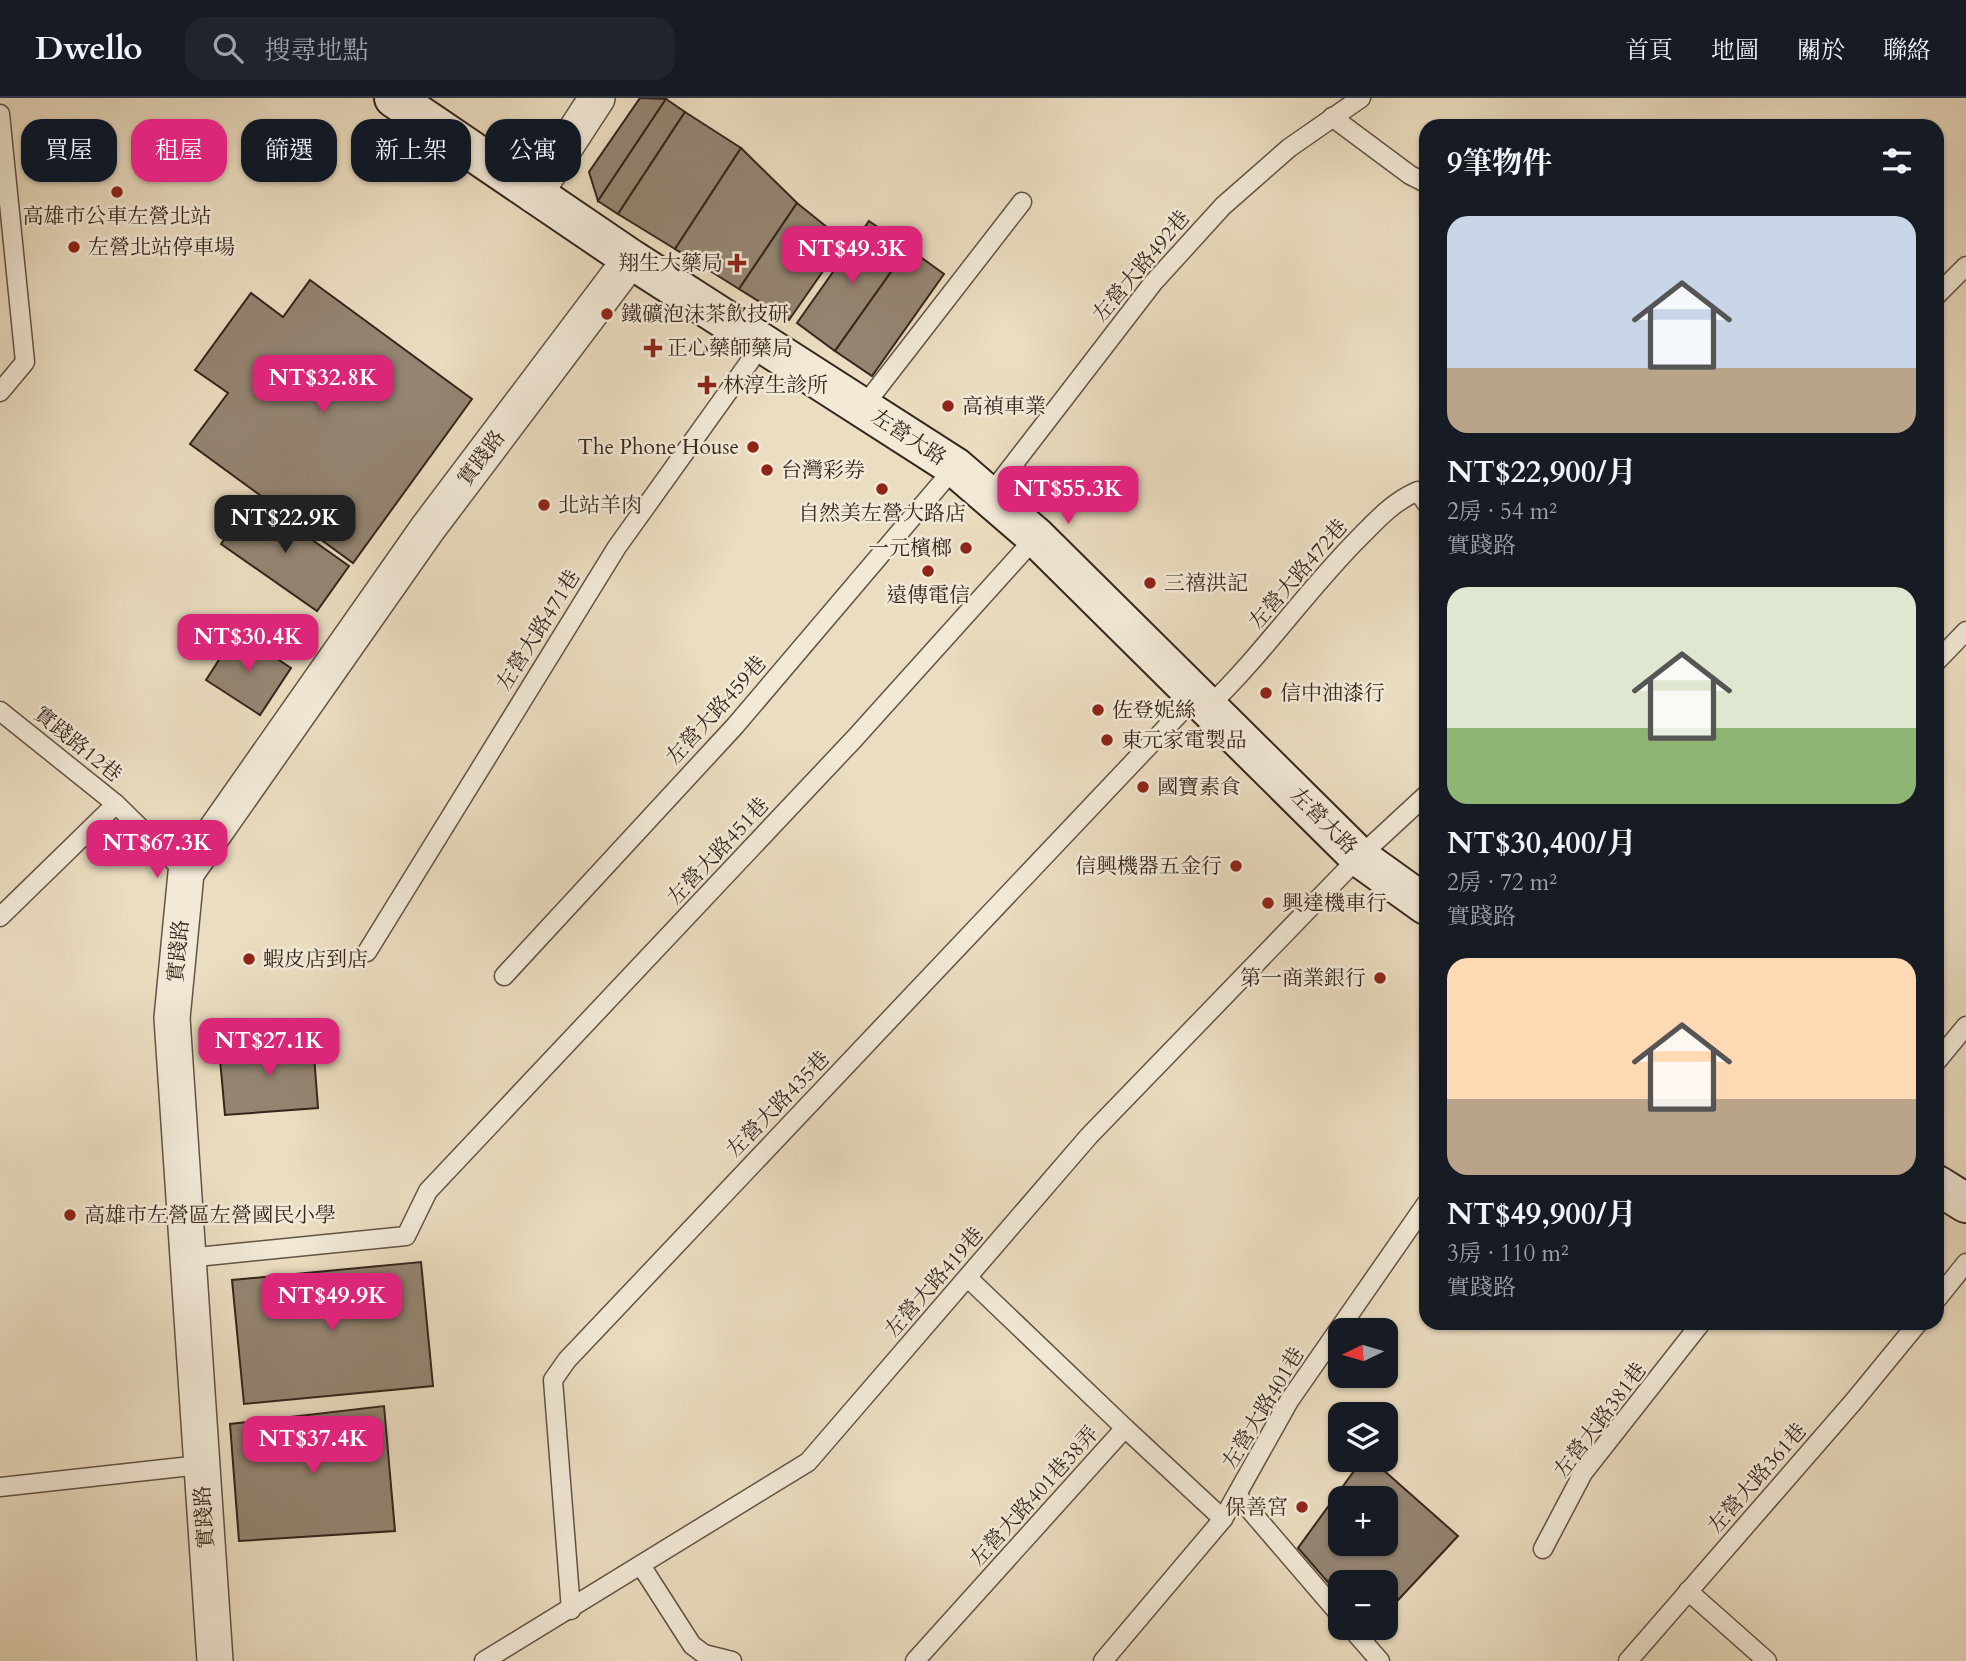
<!DOCTYPE html>
<html lang="zh-TW">
<head>
<meta charset="utf-8">
<style>
  :root { --surface:#171b24; --page:#20242c; --text:#f1f3f6; --muted:#9ea1a6; --line:#363941; --accent:#db2777 }
  body { margin:0; font-family:Cardo,"Noto Serif TC",serif; background:var(--page); color:var(--text); height:100vh; display:flex; flex-direction:column; font-size:26px; white-space:nowrap }
  * { box-sizing:border-box; margin:0 }
  p { font-size:23px; color:var(--muted) }
  .icon { flex:none; width:38px; height:38px; fill:none; stroke:currentColor; stroke-width:2; stroke-linecap:round; stroke-linejoin:round }
  .map { position:relative; flex:1; overflow:hidden }
  .details { position:absolute; left:1419px; top:21px; width:525px; height:1211px; display:flex; flex-direction:column; background:var(--surface); border-radius:21px; box-shadow:0 2px 5px #0004 }
  .details>* { flex:none }
  .hud { position:absolute; left:21px; top:21px; width:665px; height:63px; display:flex; gap:14px }
  .needle { width:46px; rotate:265deg }
  .fabs { position:absolute; left:1328px; top:1220px; display:grid; gap:14px }
  .fabs a { display:grid; place-items:center; width:70px; height:70px; border-radius:14px; background:var(--surface); box-shadow:0 2px 5px #0004; font-size:35px }
  .price { position:absolute; translate:-50% -60px; padding:0 16px; border-radius:14px; background:var(--accent); color:#fff; font-size:23px; line-height:46px; filter:drop-shadow(0 2px 4px #0008) }
  .price::after { content:''; position:absolute; left:50%; top:42px; width:21px; height:16px; margin-left:-10px; background:inherit; clip-path:polygon(0 0,100% 0,50% 100%) }
  .price.active { background:#222; color:#fff }
  ul { padding:0; list-style:none }
  li { display:grid; align-content:center; gap:14px; height:371px; padding:0 28px }
  li span { display:grid; place-items:center; height:217px; border-radius:21px; color:#555 }
  li>.icon { margin-inline-start:auto }
  span .icon { width:126px; height:126px; fill:#fffc; stroke-width:1 }
  li b { font-size:30px }
  h2 { display:flex; justify-content:space-between; align-items:center; height:84px; padding:0 28px; font-size:30px }
  .chip { padding:0 24px; border-radius:21px; background:var(--surface); box-shadow:0 2px 5px #0004; font-size:24px; line-height:63px }
  .chip.active { background:var(--accent); color:#fff }
  header { display:flex; align-items:center; gap:42px; box-sizing:border-box; height:98px; padding:0 35px; background:var(--surface); border-bottom:2px solid var(--line) }
  header strong { font-size:33px }
  nav { display:flex; gap:38px; margin-inline-start:auto; font-size:24px }
  .search { width:490px; height:63px; background:var(--page); display:flex; align-items:center; gap:18px; box-sizing:border-box; padding:0 24px; border-radius:21px; color:var(--muted); font-size:26px }
  .map>svg:first-child { display:block }
</style>
</head>
<body>
<header>
<strong>Dwello</strong>
<div class="search"><svg class="icon" aria-label="search" viewBox="0 0 24 24"><circle cx="10" cy="10" r="6"/><path d="M15 15l6 6"/></svg>搜尋地點</div>
<nav><a>首頁</a><a>地圖</a><a>關於</a><a>聯絡</a></nav>
</header>
<div class="map">
<svg width="1966" height="1563" viewBox="0 0 1966 1563">
  <rect width="100%" height="100%" fill="#ebddc1"/>
  <filter id="stains"><feTurbulence type="fractalNoise" baseFrequency=".00286" numOctaves="4"/><feColorMatrix values="0 0 0 0 .2 0 0 0 0 .09 0 0 0 0 .02 0 0 0 .5 -.17"/></filter>
  <radialGradient id="worn" r=".72"><stop offset=".6" stop-color="#630" stop-opacity="0"/><stop offset="1" stop-color="#630" stop-opacity=".3"/></radialGradient>
  <g fill="#948572" stroke="#35251c" stroke-width="2" fill-rule="evenodd">
    <polygon points="640,0 666,1 598,103 589,74"/>
    <polygon points="666,1 685,14 618,116 598,103"/>
    <polygon points="685,14 741,50 675,151 618,116"/>
    <polygon points="741,50 797,105 739,191 675,151"/>
    <polygon points="797,105 844,143 789,222 739,191"/>
    <polygon points="869,123 908,150 835,253 797,225"/>
    <polygon points="908,150 944,176 872,278 835,253"/>
    <polygon points="310,182 472,301 353,465 190,346 228,295 195,272 251,195 283,219"/>
    <polygon points="253,400 349,468 317,513 221,446"/>
    <polygon points="237,534 291,570 260,617 206,582"/>
    <polygon points="313,943 318,1010 225,1017 219,950"/>
    <polygon points="421,1164 433,1288 244,1306 232,1182"/>
    <polygon points="384,1308 395,1433 239,1443 230,1326"/>
    <path d="M1362,1362H1372L1458,1438L1386,1515V1484H1340V1498L1298,1450ZM1340,1400H1386V1446H1340Z"/>
  </g>
  <g fill="none" stroke-linecap="round" stroke-linejoin="round">
    <defs>
      <g id="lane">
        <polyline points="0,16 25,264 0,294"/>
        <polyline points="1332,19 1410,77 1426,85"/>
        <polyline points="1937,197 1966,168"/>
        <polyline points="863,309 1022,104"/>
        <polyline points="989,398 1153,185 1223,108 1289,50 1361,0"/>
        <polyline points="1937,563 1966,533"/>
        <path d="M1209,608C1262,557 1304,496 1356,443C1376,423 1392,404 1418,393L1426,405"/>
        <polyline points="0,613 116,706 186,775"/>
        <polyline points="0,819 116,706"/>
        <polyline points="367,854 617,449 763,245"/>
        <polyline points="504,878 735,628 955,369"/>
        <polyline points="1937,963 1966,928"/>
        <polyline points="187,1160 406,1138 428,1093 855,640 1036,439"/>
        <polyline points="968,1180 1125,1330"/>
        <polyline points="1937,1201 1966,1165"/>
        <polyline points="0,1389 200,1367"/>
        <polyline points="1237,1397 1340,1517"/>
        <polyline points="1543,1451 1583,1375 1701,1225"/>
        <polyline points="642,1469 692,1547 704,1556 732,1563"/>
        <polyline points="1688,1493 1767,1563"/>
        <polyline points="571,1512 553,1282 567,1262 1197,597"/>
        <polyline points="1351,1530 1380,1563"/>
        <polyline points="484,1563 808,1364 1089,1038 1359,759 1426,697"/>
        <polyline points="915,1563 1125,1330 1223,1421"/>
        <polyline points="1103,1563 1223,1421 1289,1303 1426,1106"/>
        <polyline points="1628,1563 1854,1303 1918,1225"/>
      </g>
      <g id="street">
        <polyline points="534,97 597,0"/>
        <polyline points="215,1563 172,920 186,775 428,430 631,161"/>
      </g>
      <g id="secondary">
        <polyline points="394,0 631,161 955,369 1036,439 1359,759 1426,807"/>
        <polyline points="1937,1087 1966,1105"/>
      </g>
    </defs>
    <use href="#lane" stroke="#625345" stroke-width="21"/>
    <use href="#street" stroke="#625345" stroke-width="38"/>
    <use href="#secondary" stroke="#35251c" stroke-width="42"/>
    <use href="#lane" stroke="#f2e9d7" stroke-width="18"/>
    <use href="#street" stroke="#f2e9d7" stroke-width="35"/>
    <use href="#secondary" stroke="#f2e9d7" stroke-width="38"/>
  </g>
  <g fill="#8f2418" stroke="#f2e9d7" stroke-width="2.5">
    <circle cx="117" cy="94" r="7"/>
    <circle cx="74" cy="149" r="7"/>
    <path d="M733.5 154.5h7v7h7v7h-7v7h-7v-7h-7v-7h7z"/>
    <circle cx="607" cy="216" r="7"/>
    <path d="M649.5 239.5h7v7h7v7h-7v7h-7v-7h-7v-7h7z"/>
    <path d="M703.5 276.5h7v7h7v7h-7v7h-7v-7h-7v-7h7z"/>
    <circle cx="948" cy="308" r="7"/>
    <circle cx="753" cy="349" r="7"/>
    <circle cx="767" cy="372" r="7"/>
    <circle cx="882" cy="391" r="7"/>
    <circle cx="544" cy="407" r="7"/>
    <circle cx="966" cy="450" r="7"/>
    <circle cx="928" cy="473" r="7"/>
    <circle cx="1150" cy="485" r="7"/>
    <circle cx="1266" cy="595" r="7"/>
    <circle cx="1098" cy="612" r="7"/>
    <circle cx="1107" cy="642" r="7"/>
    <circle cx="1143" cy="689" r="7"/>
    <circle cx="1236" cy="768" r="7"/>
    <circle cx="1268" cy="805" r="7"/>
    <circle cx="249" cy="861" r="7"/>
    <circle cx="1380" cy="880" r="7"/>
    <circle cx="70" cy="1117" r="7"/>
    <circle cx="1302" cy="1409" r="7"/>
  </g>
  <g text-anchor="middle" stroke-width="5" stroke-linejoin="round" paint-order="stroke">
    <g font-size="21" fill="#35251c" stroke="#f2e9d7" text-anchor="start">
      <text x="117" y="125" text-anchor="middle">高雄市公車左營北站</text>
      <text x="88" y="156">左營北站停車場</text>
      <text x="723" y="172" text-anchor="end">翔生大藥局</text>
      <text x="621" y="223">鐵礦泡沫茶飲技研</text>
      <text x="667" y="257">正心藥師藥局</text>
      <text x="723" y="294">林淳生診所</text>
      <text x="962" y="315">高禎車業</text>
      <text x="739" y="356" text-anchor="end">The Phone House</text>
      <text x="781" y="379">台灣彩券</text>
      <text x="558" y="414">北站羊肉</text>
      <text x="882" y="422" text-anchor="middle">自然美左營大路店</text>
      <text x="952" y="457" text-anchor="end">一元檳榔</text>
      <text x="1164" y="492">三禧洪記</text>
      <text x="928" y="504" text-anchor="middle">遠傳電信</text>
      <text x="1280" y="602">信中油漆行</text>
      <text x="1112" y="619">佐登妮絲</text>
      <text x="1121" y="649">東元家電製品</text>
      <text x="1157" y="696">國寶素食</text>
      <text x="1222" y="775" text-anchor="end">信興機器五金行</text>
      <text x="1282" y="812">興達機車行</text>
      <text x="263" y="868">蝦皮店到店</text>
      <text x="1366" y="887" text-anchor="end">第一商業銀行</text>
      <text x="84" y="1124">高雄市左營區左營國民小學</text>
      <text x="1288" y="1416" text-anchor="end">保善宮</text>
    </g>
    <g font-size="21" fill="#35251c" stroke="#f2e9d7">
      <text transform="translate(1141 168) rotate(-50)" y="7">左營大路492巷</text>
      <text transform="translate(909 339) rotate(33)" y="7">左營大路</text>
      <text transform="translate(481 360) rotate(-53)" y="7">實踐路</text>
      <text transform="translate(1298 476) rotate(-49)" y="7">左營大路472巷</text>
      <text transform="translate(538 532) rotate(-58)" y="7">左營大路471巷</text>
      <text transform="translate(716 612) rotate(-48)" y="7">左營大路459巷</text>
      <text transform="translate(78 646) rotate(39)" y="7">實踐路12巷</text>
      <text transform="translate(1324 723) rotate(45)" y="7">左營大路</text>
      <text transform="translate(718 753) rotate(-47)" y="7">左營大路451巷</text>
      <text transform="translate(178 853) rotate(-85)" y="7">實踐路</text>
      <text transform="translate(778 1006) rotate(-46)" y="7">左營大路435巷</text>
      <text transform="translate(934 1184) rotate(-49)" y="7">左營大路419巷</text>
      <text transform="translate(1263 1310) rotate(-59)" y="7">左營大路401巷</text>
      <text transform="translate(1600 1322) rotate(-53)" y="7">左營大路381巷</text>
      <text transform="translate(1757 1380) rotate(-49)" y="7">左營大路361巷</text>
      <text transform="translate(1034 1398) rotate(-48)" y="7">左營大路401巷38弄</text>
      <text transform="translate(204 1419) rotate(-94)" y="7">實踐路</text>
    </g>
  </g>
  <rect width="100%" height="100%" filter="url(#stains)"/>
  <rect width="100%" height="100%" fill="url(#worn)"/>
</svg>
<div class="fabs">
<a><svg class="needle" viewBox="-14 -14 28 28"><path d="M0-13l5 13h-10z" fill="#e53935"/><path d="M0 13l5-13h-10z" fill="#9ea1a6"/></svg></a>
<a><svg class="icon" aria-label="layers" viewBox="0 0 24 24"><path d="M12 4l9 5-9 5-9-5zM3 14l9 5 9-5"/></svg></a>
<a>+</a>
<a>−</a>
</div>
<b class="price" style="left:852px;top:188px">NT$49.3K</b>
<b class="price" style="left:323px;top:317px">NT$32.8K</b>
<b class="price" style="left:1068px;top:428px">NT$55.3K</b>
<b class="price active" style="left:285px;top:457px">NT$22.9K</b>
<b class="price" style="left:248px;top:576px">NT$30.4K</b>
<b class="price" style="left:157px;top:782px">NT$67.3K</b>
<b class="price" style="left:269px;top:980px">NT$27.1K</b>
<b class="price" style="left:332px;top:1235px">NT$49.9K</b>
<b class="price" style="left:313px;top:1378px">NT$37.4K</b>
<div class="hud">
<a class="chip">買屋</a>
<a class="chip active">租屋</a>
<a class="chip">篩選</a>
<a class="chip">新上架</a>
<a class="chip">公寓</a>
</div>
<section class="details">
<h2>9筆物件<svg class="icon" aria-label="filters" viewBox="0 0 24 24"><path d="M4 7h16M4 17h16"/><circle cx="9" cy="7" r="2"/><circle cx="15" cy="17" r="2"/></svg></h2>
<ul>
<li><span style="background:linear-gradient(#c9d6e8 70%,#b9a48a 0)"><svg class="icon" aria-label="home" viewBox="0 0 24 24"><path d="M3 11l9-7 9 7M6 9v11h12V9"/></svg></span><div><b>NT$22,900/月</b><p>2房 · 54 m²</p><p>實踐路</p></div></li>
<li><span style="background:linear-gradient(#dfe7d0 65%,#8fb573 0)"><svg class="icon" aria-label="home" viewBox="0 0 24 24"><path d="M3 11l9-7 9 7M6 9v11h12V9"/></svg></span><div><b>NT$30,400/月</b><p>2房 · 72 m²</p><p>實踐路</p></div></li>
<li><span style="background:linear-gradient(#ffd9b3 65%,#b9a48a 0)"><svg class="icon" aria-label="home" viewBox="0 0 24 24"><path d="M3 11l9-7 9 7M6 9v11h12V9"/></svg></span><div><b>NT$49,900/月</b><p>3房 · 110 m²</p><p>實踐路</p></div></li>
</ul>
</section>
</div>
</body>
</html>
